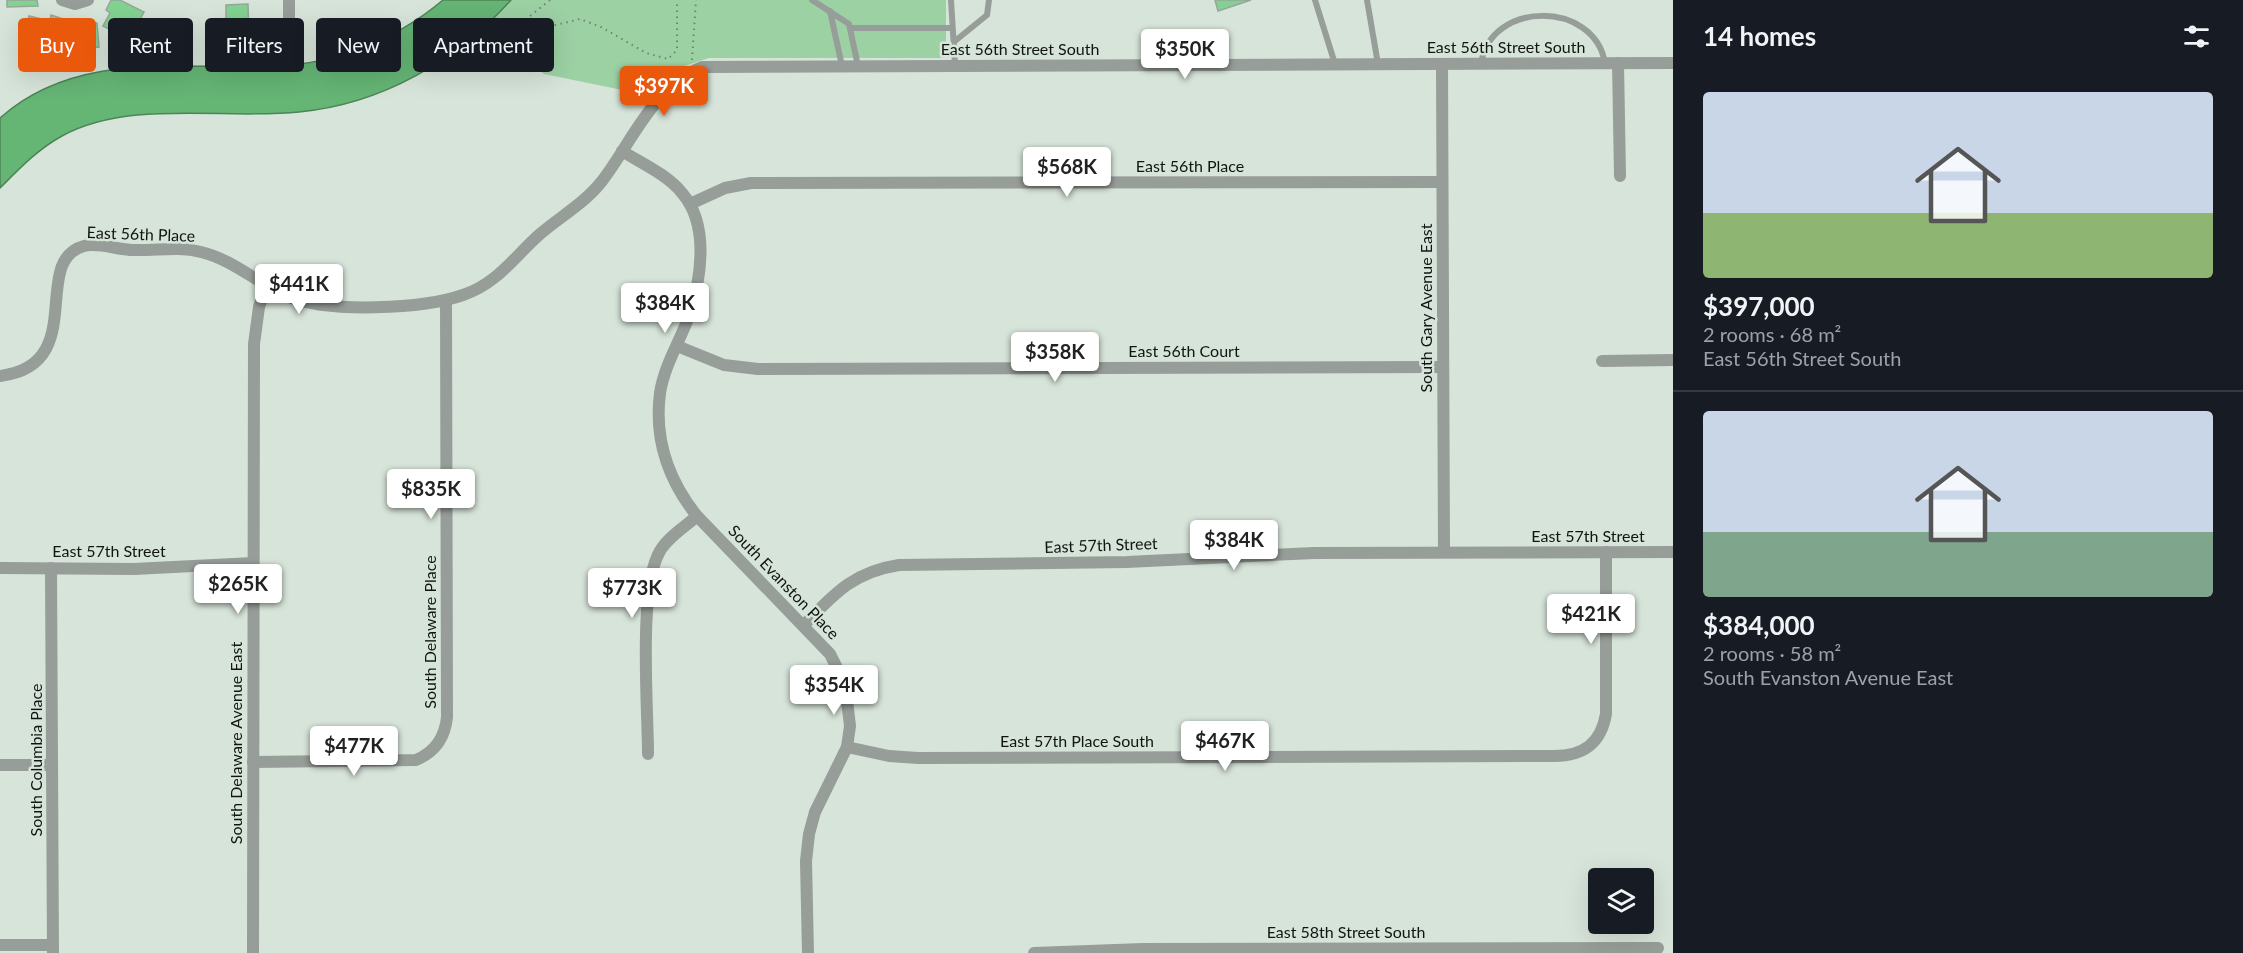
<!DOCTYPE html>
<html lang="en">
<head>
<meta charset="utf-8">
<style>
  :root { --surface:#171b24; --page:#242831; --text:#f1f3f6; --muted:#9ea1a6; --line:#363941; --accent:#ea580c }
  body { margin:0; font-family:Lato,sans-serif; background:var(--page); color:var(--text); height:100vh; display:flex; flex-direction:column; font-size:22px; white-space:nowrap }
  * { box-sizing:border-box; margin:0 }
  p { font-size:20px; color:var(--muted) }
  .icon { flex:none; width:33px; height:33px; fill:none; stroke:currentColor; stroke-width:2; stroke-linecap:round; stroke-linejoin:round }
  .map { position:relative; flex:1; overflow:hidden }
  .panel { display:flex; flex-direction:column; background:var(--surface); width:570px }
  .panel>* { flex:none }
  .banner { position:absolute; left:18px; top:18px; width:570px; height:54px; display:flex; gap:12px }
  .fabs { position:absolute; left:1588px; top:868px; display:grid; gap:12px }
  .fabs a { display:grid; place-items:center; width:66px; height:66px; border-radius:6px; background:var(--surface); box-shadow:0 6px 24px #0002; font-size:30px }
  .price { position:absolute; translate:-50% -51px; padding:0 14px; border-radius:6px; background:#fff; color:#222; font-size:20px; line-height:39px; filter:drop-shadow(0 2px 3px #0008) }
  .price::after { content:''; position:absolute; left:50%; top:36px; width:18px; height:14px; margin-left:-9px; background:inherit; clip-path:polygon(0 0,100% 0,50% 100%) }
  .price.active { background:var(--accent); color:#fff }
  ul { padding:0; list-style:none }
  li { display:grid; align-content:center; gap:12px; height:318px; padding:0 30px }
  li+li { border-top:2px solid var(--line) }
  li span { display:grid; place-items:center; height:186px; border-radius:6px; color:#555 }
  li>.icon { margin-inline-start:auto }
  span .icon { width:108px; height:108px; fill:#fffc; stroke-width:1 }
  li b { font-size:26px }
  h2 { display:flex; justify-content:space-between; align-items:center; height:72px; padding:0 30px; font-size:26px }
  .tag { padding:0 21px; border-radius:6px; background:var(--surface); box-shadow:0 6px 24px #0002; font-size:21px; line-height:54px }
  .tag.active { background:var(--accent); color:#fff }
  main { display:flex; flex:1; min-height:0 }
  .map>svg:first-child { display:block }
</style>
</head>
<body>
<main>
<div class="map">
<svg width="1673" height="953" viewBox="0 0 1673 953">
  <rect width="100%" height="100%" fill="#d7e4d9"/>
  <polygon fill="#9cd1a4" points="451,0 946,0 946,48 945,55 941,58 709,58 684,66 652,96 544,74 484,30"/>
  <path fill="#65b575" stroke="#4c8557" stroke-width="1.5" d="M443,0H511C456,61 382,104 299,112C224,120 130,99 62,136C38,149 19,169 0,188V118C77,49 182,70 276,66C336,64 397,39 443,0Z"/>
  <g fill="#82d391" stroke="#98a59a" stroke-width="1.5">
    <polygon points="7,0 37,0 38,6 7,7"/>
    <polygon points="111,0 120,0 144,12 129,40 103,26 110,13 106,10"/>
    <polygon points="1215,0 1251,0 1218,11"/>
    <polygon points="248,4 249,41 231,42 231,30 226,30 226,5"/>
    <polygon points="51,15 63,19 52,59 37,55 41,43 23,38 29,16 50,21"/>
    <polygon points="97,23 99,47 69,50 66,26"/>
  </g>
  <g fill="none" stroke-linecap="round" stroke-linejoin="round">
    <g stroke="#767f78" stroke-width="2" stroke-dasharray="1.5 4.5" stroke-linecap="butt">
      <polyline points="550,0 514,29 511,34 515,44 521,45 552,26 580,19 601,27 646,53 668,59 677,50 677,0"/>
      <polyline points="692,60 696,0"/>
    </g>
    <g stroke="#979d98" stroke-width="6">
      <polyline points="812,0 849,24 858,66"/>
      <polyline points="951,0 955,65"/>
      <polyline points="1315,0 1335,64"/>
      <polyline points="1367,0 1378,64"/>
      <polyline points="830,11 842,66"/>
      <polyline points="851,28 952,28"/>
      <polyline points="955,41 987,15 989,0"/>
      <path d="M1481,64C1490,0 1594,0 1605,63"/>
    </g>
    <g stroke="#979d98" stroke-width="12">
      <polyline points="62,0 75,4 88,0"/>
      <polyline points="289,0 289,58"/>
      <polyline points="1618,63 1620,176"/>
      <polyline points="1442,64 1444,552"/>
      <path d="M622,151C641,163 668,175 682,193C710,225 701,280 689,316C680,341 664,366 660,393C654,439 669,481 697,516L830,654L845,684L850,726L847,747L815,812L809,834L806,861L808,953"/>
      <polyline points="690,204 725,188 751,183 1442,182"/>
      <polyline points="677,346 724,365 758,369 1442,367"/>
      <polyline points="1602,361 1673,360"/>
      <path d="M0,376C90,365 29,261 84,246C98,242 118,250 133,250C156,251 178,246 201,252C234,260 258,284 289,297C329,313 423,309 463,295C497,284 515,256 540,234C561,216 585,203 602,181C632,142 653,87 702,67L1673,63"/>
      <polyline points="0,568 134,569 253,563"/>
      <polyline points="51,568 53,953"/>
      <path d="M804,625C834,594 853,572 899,565L1127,562L1314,553L1673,552"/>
      <path d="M847,747L889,756L918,758L1554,756C1584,756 1601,743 1606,714V552"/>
      <path d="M648,754C648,708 638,587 660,551C668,537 685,527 697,516"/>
      <path d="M253,762L416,760C435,752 445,738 447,717L446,300"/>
      <polyline points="0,765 52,765"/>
      <polyline points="0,945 53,945"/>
      <polyline points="253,953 254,344 259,307 267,284"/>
      <polyline points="1034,953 1143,949 1658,948"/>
    </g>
  </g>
  <g text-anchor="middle" stroke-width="5" stroke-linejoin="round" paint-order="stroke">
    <g font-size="16" fill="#101511" stroke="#d7e4d9">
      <text x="1506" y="53">East 56th Street South</text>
      <text x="1020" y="55">East 56th Street South</text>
      <text x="1190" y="172">East 56th Place</text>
      <text transform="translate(141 234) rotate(2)" y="6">East 56th Place</text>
      <text transform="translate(1426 308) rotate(-90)" y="6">South Gary Avenue East</text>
      <text x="1184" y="357">East 56th Court</text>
      <text x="1588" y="542">East 57th Street</text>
      <text transform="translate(1101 545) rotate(-2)" y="6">East 57th Street</text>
      <text x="109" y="557">East 57th Street</text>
      <text transform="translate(784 582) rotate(46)" y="6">South Evanston Place</text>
      <text transform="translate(430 632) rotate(-90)" y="6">South Delaware Place</text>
      <text x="1077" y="747">East 57th Place South</text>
      <text transform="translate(236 743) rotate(-90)" y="6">South Delaware Avenue East</text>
      <text transform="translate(36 760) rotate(-90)" y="6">South Columbia Place</text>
      <text x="1346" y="938">East 58th Street South</text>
    </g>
  </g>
</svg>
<div class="fabs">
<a><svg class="icon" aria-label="layers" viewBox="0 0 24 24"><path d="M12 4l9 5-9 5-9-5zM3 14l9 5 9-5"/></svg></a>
</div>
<b class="price" style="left:1185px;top:80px">$350K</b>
<b class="price active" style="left:664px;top:117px">$397K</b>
<b class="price" style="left:1067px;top:198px">$568K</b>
<b class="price" style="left:299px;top:315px">$441K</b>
<b class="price" style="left:665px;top:334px">$384K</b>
<b class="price" style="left:1055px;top:383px">$358K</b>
<b class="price" style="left:431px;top:520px">$835K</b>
<b class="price" style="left:1234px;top:571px">$384K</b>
<b class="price" style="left:238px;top:615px">$265K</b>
<b class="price" style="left:632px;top:619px">$773K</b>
<b class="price" style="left:1591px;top:645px">$421K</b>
<b class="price" style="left:834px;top:716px">$354K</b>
<b class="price" style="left:1225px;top:772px">$467K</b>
<b class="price" style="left:354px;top:777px">$477K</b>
<div class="banner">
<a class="tag active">Buy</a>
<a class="tag">Rent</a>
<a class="tag">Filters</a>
<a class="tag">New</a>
<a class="tag">Apartment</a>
</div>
</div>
<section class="panel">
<h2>14 homes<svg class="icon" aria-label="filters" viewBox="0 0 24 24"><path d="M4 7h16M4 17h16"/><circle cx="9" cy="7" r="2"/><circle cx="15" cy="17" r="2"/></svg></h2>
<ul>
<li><span style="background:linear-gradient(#c9d6e8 65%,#8fb573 0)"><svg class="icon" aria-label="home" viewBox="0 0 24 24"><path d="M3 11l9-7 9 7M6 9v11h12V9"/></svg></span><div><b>$397,000</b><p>2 rooms · 68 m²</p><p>East 56th Street South</p></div></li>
<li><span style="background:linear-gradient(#c9d6e8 65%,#7fa58c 0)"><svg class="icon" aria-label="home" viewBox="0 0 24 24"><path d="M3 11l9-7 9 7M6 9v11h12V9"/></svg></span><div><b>$384,000</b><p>2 rooms · 58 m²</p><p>South Evanston Avenue East</p></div></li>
</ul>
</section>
</main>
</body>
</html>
